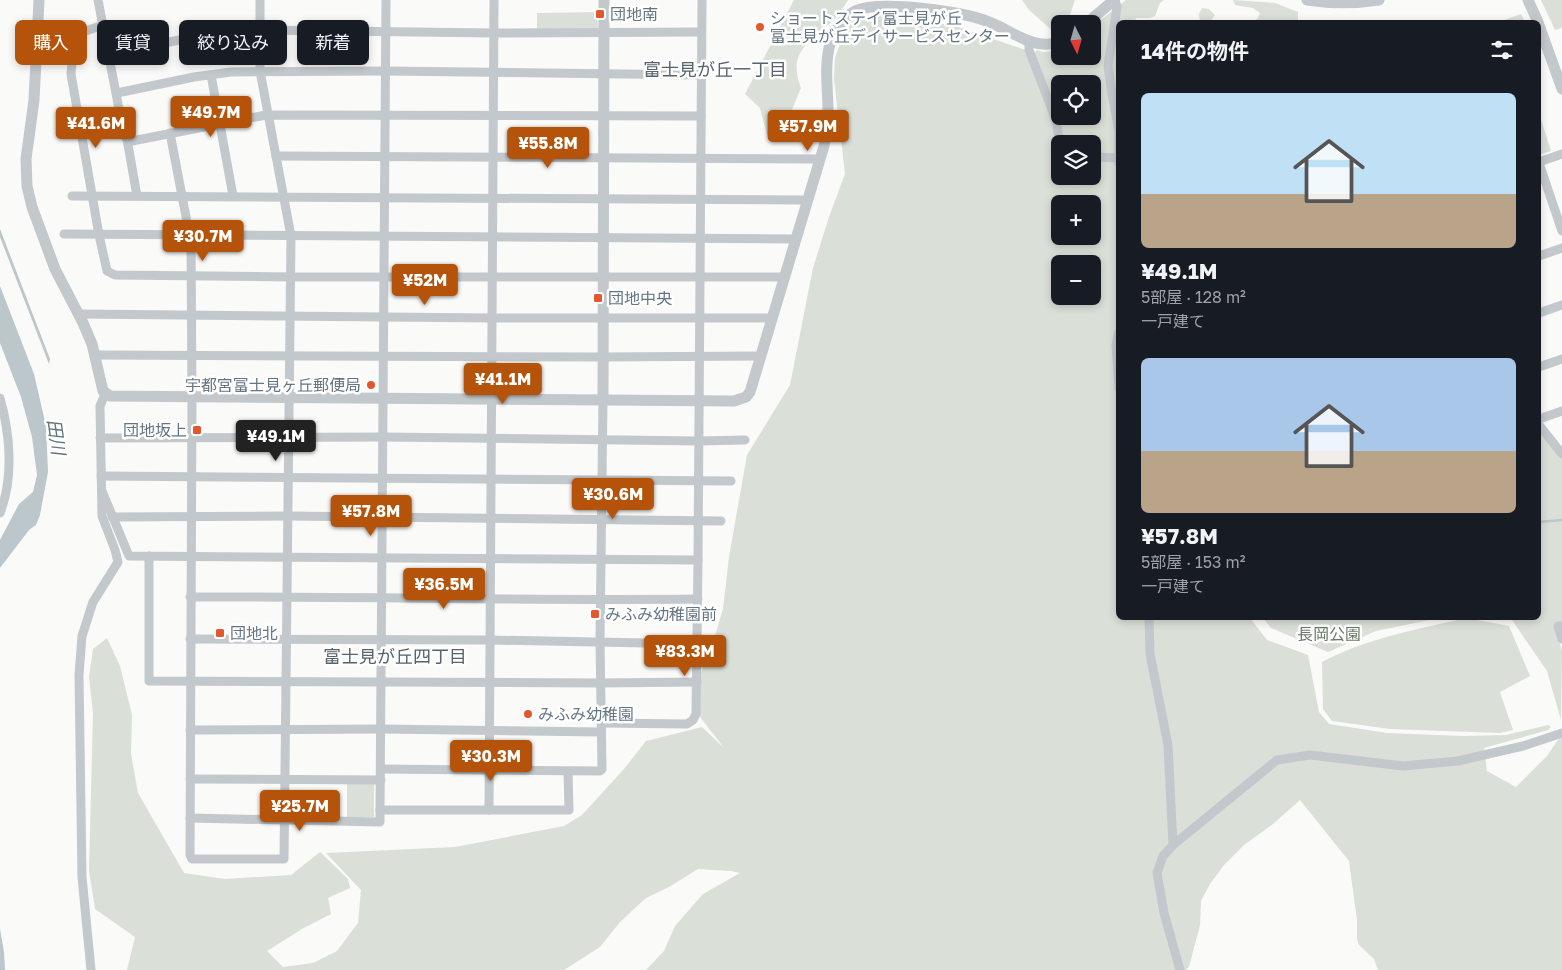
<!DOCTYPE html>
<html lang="ja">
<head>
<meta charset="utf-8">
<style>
  :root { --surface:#171b24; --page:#20242c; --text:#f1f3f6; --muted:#9ea1a6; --accent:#b45309 }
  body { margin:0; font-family:"Golos Text","Noto Sans JP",sans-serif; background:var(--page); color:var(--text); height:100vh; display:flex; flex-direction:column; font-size:19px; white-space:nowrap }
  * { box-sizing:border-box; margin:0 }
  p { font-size:16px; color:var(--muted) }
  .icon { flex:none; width:28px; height:28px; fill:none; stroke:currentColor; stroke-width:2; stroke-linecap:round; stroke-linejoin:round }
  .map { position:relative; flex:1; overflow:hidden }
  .sheet { position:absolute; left:1116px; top:20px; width:425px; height:600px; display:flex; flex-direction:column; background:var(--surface); border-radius:8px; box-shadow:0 2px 8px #0003 }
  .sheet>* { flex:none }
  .top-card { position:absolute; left:15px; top:20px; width:475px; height:45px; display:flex; gap:10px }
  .needle { width:32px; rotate:175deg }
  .controls { position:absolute; left:1051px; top:15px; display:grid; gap:10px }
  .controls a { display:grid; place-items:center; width:50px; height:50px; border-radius:8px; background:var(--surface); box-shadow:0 2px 8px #0003; font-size:25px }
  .price { position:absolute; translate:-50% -42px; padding:0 11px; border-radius:5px; background:var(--accent); color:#fff; font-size:16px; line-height:32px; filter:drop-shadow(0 1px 2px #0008) }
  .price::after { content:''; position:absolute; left:50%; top:30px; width:15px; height:11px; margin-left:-8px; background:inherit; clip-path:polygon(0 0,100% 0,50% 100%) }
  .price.active { background:#222; color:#fff }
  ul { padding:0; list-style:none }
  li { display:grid; align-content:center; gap:10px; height:265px; padding:0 25px }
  li span { display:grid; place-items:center; height:155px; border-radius:8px; color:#555 }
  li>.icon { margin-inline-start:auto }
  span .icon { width:90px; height:90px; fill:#fffc; stroke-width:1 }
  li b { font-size:21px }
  h2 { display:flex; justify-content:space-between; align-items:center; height:60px; padding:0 25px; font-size:21px }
  .tag { padding:0 18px; border-radius:8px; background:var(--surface); box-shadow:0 2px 8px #0003; font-size:18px; line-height:45px }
  .tag.active { background:var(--accent); color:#fff }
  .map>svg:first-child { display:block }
</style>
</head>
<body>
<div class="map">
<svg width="1562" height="970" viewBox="0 0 1562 970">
  <rect width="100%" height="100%" fill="#fafaf8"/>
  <g fill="#dadfd7" fill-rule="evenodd">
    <path d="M794,0H848C842,10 835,20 826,27C803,47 789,55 801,88L785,126L776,140L767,135L760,108L745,94Z"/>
    <polygon points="1022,0 1075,0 1067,24 1060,24 1060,29 1054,32 1029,10"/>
    <path d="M1126,0H1164L1160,3L1155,16L1150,18H1136L1135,22H1119V618H1250L1267,640L1308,655L1319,712L1329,724L1387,733L1463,736L1506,735L1548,725L1551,727L1548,730L1484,748L1487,771L1516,787L1547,756L1562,734V970H1378L1374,959L1359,945L1357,939V920L1349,861L1300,800L1273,824L1244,845L1224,865L1210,884L1201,901L1200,925L1189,967L1186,970H646L664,951L675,926L703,894L740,873L731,871L698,869L669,887L646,898L620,922L600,947L564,970H127L135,937L95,909L89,871L93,713L89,677L93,649L107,638L120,666L132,715L131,754L138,793L184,873L225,879L291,875L320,852L348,879L350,888L328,898L331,914L302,929L267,951L283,967L313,963L337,951L358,923L361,890L326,853L455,847L564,826L582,815L624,769L646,741L702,727L724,748L697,713L700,675L713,643L723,609L729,557L747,455L790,385L813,268L829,217L845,174L834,79L835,58L841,41L852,21L866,15L890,13L958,27L1034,53L1037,50L1043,52L1060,50V56H1092L1093,26ZM1060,84H1092V116H1060ZM1060,144H1092V176H1060ZM1060,204H1092V236H1060ZM1060,264H1092V296H1060Z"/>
    <polygon points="1233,0 1275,3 1298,12 1298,22 1253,22 1258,18 1260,13 1253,8 1235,5"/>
    <polygon points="1541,0 1562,0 1562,28 1555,30"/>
    <polygon points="1202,8 1209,9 1215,15 1210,22 1200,22 1199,14"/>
    <polygon points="597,12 598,27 596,29 537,29 537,13"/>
    <polygon points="1521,14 1525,22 1499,22"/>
    <polygon points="1539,113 1551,151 1539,155"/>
    <polygon points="1539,432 1562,459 1562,624 1554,626 1562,650 1561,720 1547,671 1512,620 1502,618 1539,618"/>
    <polygon points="1263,618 1439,618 1376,631 1328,652 1271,628"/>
    <path d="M1467,618L1509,626L1530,676L1500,692L1513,730L1500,733L1390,729L1332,721L1323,709L1322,662C1367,638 1418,629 1467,618Z"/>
    <polygon points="347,783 374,784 374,817 347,817"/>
  </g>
  <g fill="#bbc7cb">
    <polygon points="0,229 50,359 49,364 0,237"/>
    <polygon points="0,286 34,374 46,426 48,472 40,515 36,525 29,530 0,568 0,540 19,504 33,492 37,475 32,437 21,397 0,343"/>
    <polygon points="0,929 4,952 5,970 0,970"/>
  </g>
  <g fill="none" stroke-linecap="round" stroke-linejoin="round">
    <polyline stroke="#bbc7cb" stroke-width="2.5" points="1539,522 1562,520"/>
    <g stroke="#c3c8cc" stroke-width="9">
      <polyline points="98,0 124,135 127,139 132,141 266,115 701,116"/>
      <polyline points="386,0 380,810 569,810 568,772"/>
      <polyline points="1115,0 1117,7 1108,66 1112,94 1119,131 1119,163"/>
      <polyline points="77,34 103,25"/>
      <polyline points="1029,42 1029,50 1056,120 1059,138 1061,144"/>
      <polyline points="109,55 221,31 260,30 493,33 701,32"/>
      <polyline points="72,63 71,74 99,235 107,271 115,275 290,277 785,277"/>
      <polyline points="211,75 233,196"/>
      <polyline points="117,93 194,77 231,72 386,71 701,75"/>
      <polyline points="170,133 191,243 192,396 190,855 192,859 284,859 291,236 260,71 260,0"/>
      <polyline points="127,139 137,196"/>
      <polyline points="276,156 820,159"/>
      <polyline points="1092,157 1118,158"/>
      <polyline points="1539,162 1562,154"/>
      <polyline points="1539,163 1562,231"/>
      <polyline points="72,196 808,200"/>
      <polyline points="64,234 796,239"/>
      <polyline points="1539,256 1562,248"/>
      <polyline points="1539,313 1562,305"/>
      <polyline points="79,314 492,318 772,318"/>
      <polyline points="1119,332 1116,345 1119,388"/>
      <polyline points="95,355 603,357 761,356"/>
      <polyline points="1539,367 1562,359"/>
      <path d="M0,398C10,434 14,477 0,513"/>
      <polyline points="1539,419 1562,411"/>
      <polyline points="1539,425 1562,454"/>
      <polyline points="100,438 384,437 699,441 745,440"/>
      <polyline points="101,476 731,481"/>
      <polyline points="102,491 129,556 698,560 702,0"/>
      <polyline points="112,517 288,516 721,521"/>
      <polyline points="149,556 149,681 600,683 697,682"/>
      <path d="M190,597C360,596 529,601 698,599"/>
      <polyline points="1149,618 1150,654 1168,745 1173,845"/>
      <polyline points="1562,626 1558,626 1562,639"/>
      <polyline points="190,639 490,640 697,644"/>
      <polyline points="601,723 687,724 693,720 696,714 698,560"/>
      <polyline points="190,730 382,729 601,732"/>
      <polyline points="381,769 600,771 602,769 600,641 603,398"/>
      <polyline points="190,779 381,780"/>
      <polyline points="489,810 494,0"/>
      <polyline points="190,818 380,822 380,810"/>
      <polyline points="91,970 82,877 79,675 82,636 93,602 118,562 115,550 102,516 100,406 105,394"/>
      <polyline points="1180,970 1164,913 1157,873 1163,856 1173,845 1277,760 1310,755 1403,766 1458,761 1523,746 1562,733"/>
    </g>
    <g stroke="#c3c8cc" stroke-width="11">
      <path d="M39,0L34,100L26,159L27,186L32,207L55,269L83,323L92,344L103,391L110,396L734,401L746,397L750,392L824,146C826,135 828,123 828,112C828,89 824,66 830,44C835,30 842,18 855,11C879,0 963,11 989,22C1013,31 1033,51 1060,42"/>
      <path d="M1307,0C1333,4 1353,4 1379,0"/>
      <polyline points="1528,0 1538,22"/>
      <polyline points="1086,24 1114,0"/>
      <polyline points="1539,25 1562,89"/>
      <polyline points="603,398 604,0"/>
    </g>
  </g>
  <g fill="#e4572e" stroke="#fff" stroke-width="2">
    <rect x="595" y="9" width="10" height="10" rx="2.5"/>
    <circle cx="760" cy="27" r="5"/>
    <rect x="593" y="293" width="10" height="10" rx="2.5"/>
    <circle cx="371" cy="385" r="5"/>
    <rect x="192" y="425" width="10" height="10" rx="2.5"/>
    <rect x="590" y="609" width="10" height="10" rx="2.5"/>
    <rect x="215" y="628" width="10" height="10" rx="2.5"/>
    <circle cx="528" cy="714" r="5"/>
  </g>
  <g text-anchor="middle" stroke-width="5" stroke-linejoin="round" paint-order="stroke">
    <g font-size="16" fill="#657683" stroke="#fff" text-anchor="start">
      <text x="610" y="20">団地南</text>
      <text x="770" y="24">ショートステイ富士見が丘<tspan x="770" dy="18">富士見が丘デイサービスセンター</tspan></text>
      <text x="608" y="304">団地中央</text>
      <text x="361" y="391" text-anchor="end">宇都宮富士見ヶ丘郵便局</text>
      <text x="187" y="436" text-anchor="end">団地坂上</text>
      <text x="605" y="620">みふみ幼稚園前</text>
      <text x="230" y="639">団地北</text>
      <text x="538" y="720">みふみ幼稚園</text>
    </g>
    <g font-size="16" fill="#687a64" stroke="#fff">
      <text x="1329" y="640">長岡公園</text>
    </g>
    <g font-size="18" fill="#57646e" stroke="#fff">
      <text x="715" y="76">富士見が丘一丁目</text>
      <text x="395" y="663">富士見が丘四丁目</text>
    </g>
    <g font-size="18" font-style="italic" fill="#60757c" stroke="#fff">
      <text transform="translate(56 437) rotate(82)" y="6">田川</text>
    </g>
  </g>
</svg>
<div class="controls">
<a><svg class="needle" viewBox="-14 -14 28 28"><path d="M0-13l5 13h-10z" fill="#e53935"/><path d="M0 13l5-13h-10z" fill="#9ea1a6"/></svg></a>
<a><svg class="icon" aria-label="locate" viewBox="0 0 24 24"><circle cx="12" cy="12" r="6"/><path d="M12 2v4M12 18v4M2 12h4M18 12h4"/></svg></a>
<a><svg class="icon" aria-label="layers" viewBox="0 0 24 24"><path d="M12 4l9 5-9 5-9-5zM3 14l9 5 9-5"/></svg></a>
<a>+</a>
<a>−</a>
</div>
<b class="price" style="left:211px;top:138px">¥49.7M</b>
<b class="price" style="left:96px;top:149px">¥41.6M</b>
<b class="price" style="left:808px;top:152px">¥57.9M</b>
<b class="price" style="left:548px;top:169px">¥55.8M</b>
<b class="price" style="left:203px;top:262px">¥30.7M</b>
<b class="price" style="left:425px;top:306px">¥52M</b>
<b class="price" style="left:503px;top:405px">¥41.1M</b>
<b class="price active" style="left:276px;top:462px">¥49.1M</b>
<b class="price" style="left:613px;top:520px">¥30.6M</b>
<b class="price" style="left:371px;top:537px">¥57.8M</b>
<b class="price" style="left:444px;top:610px">¥36.5M</b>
<b class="price" style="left:685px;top:677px">¥83.3M</b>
<b class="price" style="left:491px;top:782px">¥30.3M</b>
<b class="price" style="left:300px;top:832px">¥25.7M</b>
<div class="top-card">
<a class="tag active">購入</a>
<a class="tag">賃貸</a>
<a class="tag">絞り込み</a>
<a class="tag">新着</a>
</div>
<section class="sheet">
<h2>14件の物件<svg class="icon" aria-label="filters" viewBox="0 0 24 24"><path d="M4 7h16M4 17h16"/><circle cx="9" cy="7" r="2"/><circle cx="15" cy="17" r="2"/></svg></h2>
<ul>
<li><span style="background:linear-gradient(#bfe0f5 65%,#b9a48a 0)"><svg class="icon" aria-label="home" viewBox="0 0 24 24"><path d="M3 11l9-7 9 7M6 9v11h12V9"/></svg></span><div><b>¥49.1M</b><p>5部屋 · 128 m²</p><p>一戸建て</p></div></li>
<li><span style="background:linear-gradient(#a9c7e8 60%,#b9a48a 0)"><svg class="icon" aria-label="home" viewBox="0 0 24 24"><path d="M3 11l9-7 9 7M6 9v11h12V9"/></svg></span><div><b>¥57.8M</b><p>5部屋 · 153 m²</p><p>一戸建て</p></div></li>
</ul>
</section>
</div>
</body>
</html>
